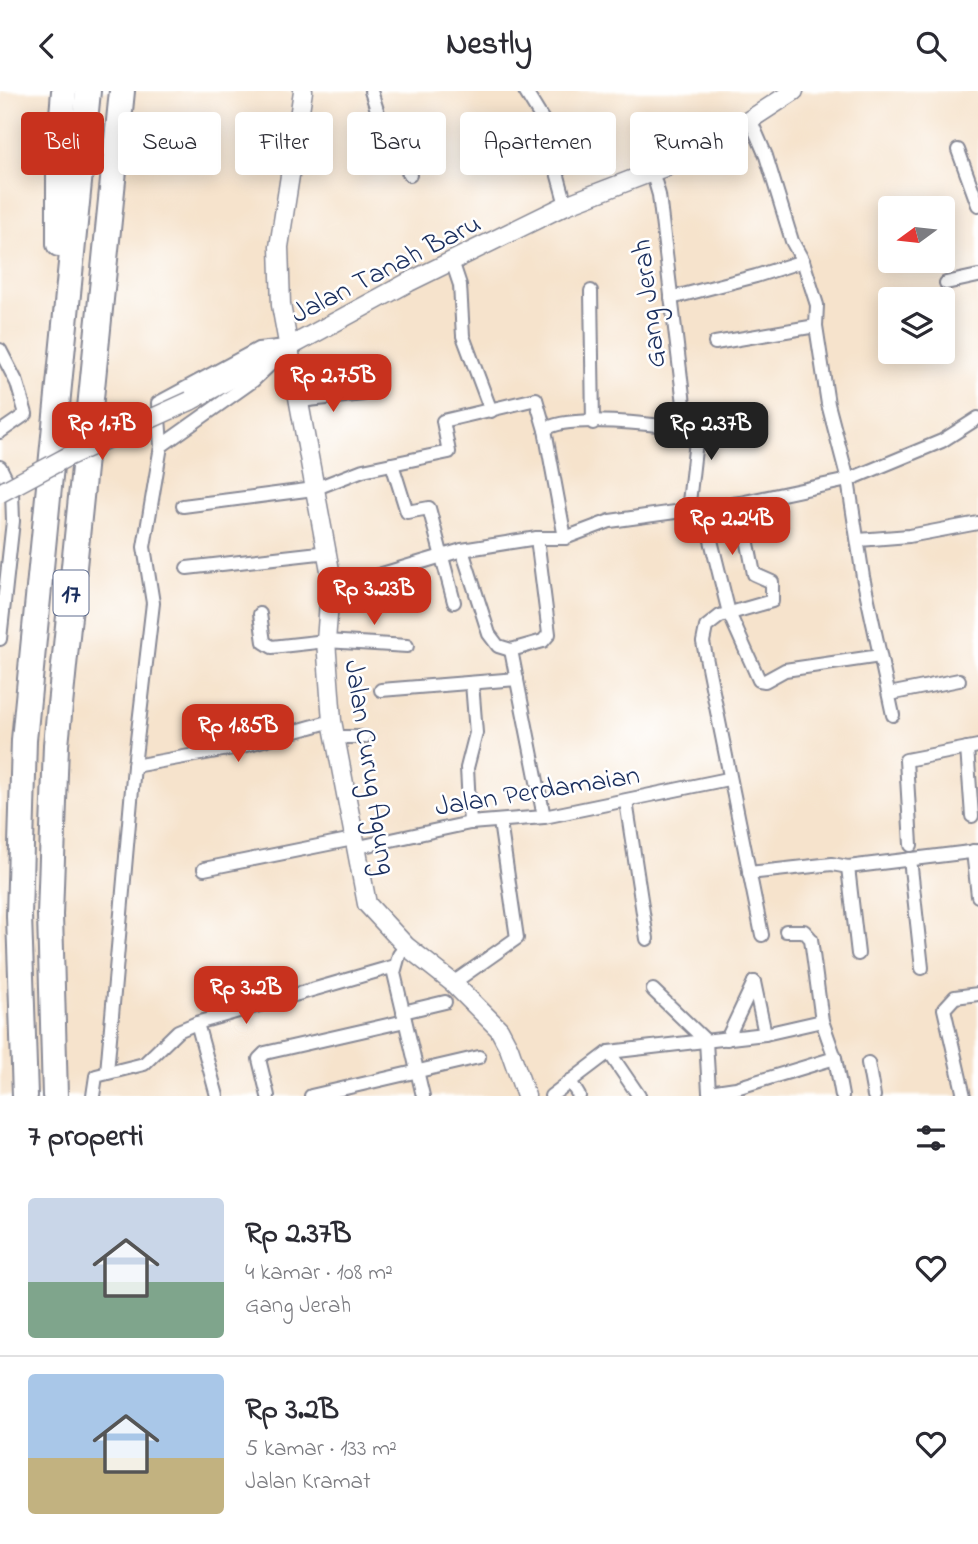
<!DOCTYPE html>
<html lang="id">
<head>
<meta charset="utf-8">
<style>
  :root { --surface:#fff; --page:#f2f2f3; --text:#2b2b33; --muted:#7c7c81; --line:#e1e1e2; --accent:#c8321e }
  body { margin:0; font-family:"Indie Flower",sans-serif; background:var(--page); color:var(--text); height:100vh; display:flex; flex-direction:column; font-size:26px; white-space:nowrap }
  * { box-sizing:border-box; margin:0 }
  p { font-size:23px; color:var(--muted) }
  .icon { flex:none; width:38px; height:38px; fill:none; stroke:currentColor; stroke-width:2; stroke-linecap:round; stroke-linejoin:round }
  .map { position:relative; height:1005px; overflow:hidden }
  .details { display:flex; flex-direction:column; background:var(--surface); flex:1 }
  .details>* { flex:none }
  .top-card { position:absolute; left:21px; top:21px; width:936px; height:63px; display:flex; gap:14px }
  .needle { width:46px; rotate:255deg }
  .controls { position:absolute; left:878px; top:105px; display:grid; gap:14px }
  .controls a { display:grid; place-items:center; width:77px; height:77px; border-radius:7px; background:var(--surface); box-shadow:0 4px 18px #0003; font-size:35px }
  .price { position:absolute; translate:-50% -60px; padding:0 16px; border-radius:14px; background:var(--accent); color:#fff; font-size:23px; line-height:46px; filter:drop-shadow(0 2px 4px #0008) }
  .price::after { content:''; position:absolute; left:50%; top:42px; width:21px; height:16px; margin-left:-10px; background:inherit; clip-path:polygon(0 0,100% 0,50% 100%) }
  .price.current { background:#222; color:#fff }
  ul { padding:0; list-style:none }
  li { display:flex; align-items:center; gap:21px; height:175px; padding:0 28px }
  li+li { border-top:2px solid var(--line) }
  li span { display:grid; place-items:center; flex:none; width:196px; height:140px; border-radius:7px; color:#555 }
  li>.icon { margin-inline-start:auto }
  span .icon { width:84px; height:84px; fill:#fffc; stroke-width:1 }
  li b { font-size:30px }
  h2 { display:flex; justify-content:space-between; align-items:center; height:84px; padding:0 28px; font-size:30px }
  .chip { padding:0 24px; border-radius:7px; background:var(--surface); box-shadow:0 4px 18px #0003; font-size:24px; line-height:63px }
  .chip.current { background:var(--accent); color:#fff }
  header { display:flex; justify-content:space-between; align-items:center; height:91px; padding:0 28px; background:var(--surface); font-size:32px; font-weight:700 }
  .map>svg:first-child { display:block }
</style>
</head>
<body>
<header><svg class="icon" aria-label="back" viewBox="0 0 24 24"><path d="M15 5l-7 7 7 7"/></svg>Nestly<svg class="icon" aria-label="search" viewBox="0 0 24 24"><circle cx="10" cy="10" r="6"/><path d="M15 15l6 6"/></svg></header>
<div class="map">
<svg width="978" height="1005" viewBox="0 0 978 1005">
  <rect width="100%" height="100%" fill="#fff"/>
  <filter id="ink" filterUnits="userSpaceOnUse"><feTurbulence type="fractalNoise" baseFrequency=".0143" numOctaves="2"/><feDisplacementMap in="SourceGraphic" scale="14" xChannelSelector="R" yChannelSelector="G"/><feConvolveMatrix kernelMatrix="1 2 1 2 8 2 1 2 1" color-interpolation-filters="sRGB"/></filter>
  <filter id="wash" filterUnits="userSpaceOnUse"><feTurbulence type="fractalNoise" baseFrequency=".00686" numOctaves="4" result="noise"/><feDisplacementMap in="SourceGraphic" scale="28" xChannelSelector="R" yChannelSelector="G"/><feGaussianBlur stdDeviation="1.57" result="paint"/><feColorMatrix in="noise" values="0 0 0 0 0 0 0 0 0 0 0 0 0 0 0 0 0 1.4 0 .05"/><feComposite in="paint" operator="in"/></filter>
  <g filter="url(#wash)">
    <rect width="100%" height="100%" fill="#f6e3cc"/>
  </g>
  <g filter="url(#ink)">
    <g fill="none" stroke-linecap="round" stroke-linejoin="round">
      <defs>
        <g id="street">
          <polyline points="371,0 382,35 410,84"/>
          <polyline points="525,0 552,44 555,74 566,114"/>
          <polyline points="750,28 766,65 792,150 803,170 817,214 816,235 828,313 848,389 863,486 893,624"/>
          <polyline points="958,59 978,114"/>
          <polyline points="652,80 659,104 687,338 696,350 688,420"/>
          <polyline points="452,170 460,194 463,245 491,320"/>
          <polyline points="946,192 978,185"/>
          <polyline points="591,200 593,332"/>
          <polyline points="671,207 756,185 803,170"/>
          <polyline points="715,252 816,235"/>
          <polyline points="0,259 17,292 26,323 0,341"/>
          <polyline points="299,310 364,303"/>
          <polyline points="161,355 254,289 274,270"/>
          <polyline points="392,373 407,421 429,417 454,511"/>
          <polyline points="0,376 12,400 13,430 0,548"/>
          <polyline points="740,412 754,483 772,491 772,510 720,525 706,536 703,551 762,844"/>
          <polyline points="183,415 314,398 363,379 449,361 443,330 536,308 545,339"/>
          <polyline points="703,417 729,522 759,589 765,590 785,579 880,565"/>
          <path d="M565,447L545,339C565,322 659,334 687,338"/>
          <polyline points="859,449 909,445 978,432"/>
          <polyline points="462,459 489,543 498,555 511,559 543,550 549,543 537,447"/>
          <polyline points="187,477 328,461"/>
          <polyline points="332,498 462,459 537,447 565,447 610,430 740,412 848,389 942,350 978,327"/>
          <polyline points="260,523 264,551 272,556 326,550 407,555"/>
          <polyline points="511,559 544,726"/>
          <polyline points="381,599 517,588"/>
          <polyline points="889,603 959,589"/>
          <polyline points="335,646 364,646"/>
          <polyline points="967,657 972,725"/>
          <polyline points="134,675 239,656 332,630"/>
          <polyline points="626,710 647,848"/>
          <polyline points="470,732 467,677 476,642 472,592"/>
          <polyline points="911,754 906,669 978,655"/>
          <polyline points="354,757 470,732 544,726 728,688"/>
          <polyline points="973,760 978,805"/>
          <polyline points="910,768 922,877"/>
          <polyline points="848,776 858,863"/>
          <polyline points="204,778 353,748"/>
          <polyline points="749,782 832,773 848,776 978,760"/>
          <polyline points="786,840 804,840 811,848 822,930 835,967 842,1005"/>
          <polyline points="406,855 399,864 394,882 423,1005"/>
          <polyline points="754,891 765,943"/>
          <polyline points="453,892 517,847 500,731"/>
          <polyline points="653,899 706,950 709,1001 736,997 835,967"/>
          <polyline points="403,921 445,911"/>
          <polyline points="197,932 217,1005"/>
          <polyline points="727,948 754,891"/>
          <polyline points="609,961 639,1005"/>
          <polyline points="868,972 874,1005"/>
          <polyline points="107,981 134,675 153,512 144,456 161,355 158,312 258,258 286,255"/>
          <polyline points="570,990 579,1005"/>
          <polyline points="93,1005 96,985 144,973 178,940 197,932 395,875"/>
          <polyline points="268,1005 259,968 265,962 405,930"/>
          <polyline points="311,1005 479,966"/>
          <polyline points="551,1005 609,961 765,943 822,930"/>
          <polyline points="964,1005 944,918 955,906 978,903"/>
        </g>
        <g id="secondary">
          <polyline points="303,0 279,156 281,214 331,485 326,550 332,630 367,813 406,855 453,892 499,938 509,957 526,1005"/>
          <polyline points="190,310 409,191 566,114 696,64 794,0"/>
        </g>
        <g id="highway">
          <polyline points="59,153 59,61 64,0"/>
          <polyline points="25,1005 19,825 24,649 88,0"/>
          <polyline points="55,1005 50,824 56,654 122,0"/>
        </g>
      </defs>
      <use href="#street" stroke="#888995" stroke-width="16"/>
      <use href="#secondary" stroke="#888995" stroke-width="21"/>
      <use href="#highway" stroke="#888995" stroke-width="28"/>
      <use href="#street" stroke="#fff" stroke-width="12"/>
      <use href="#secondary" stroke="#fff" stroke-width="18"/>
      <use href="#highway" stroke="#fff" stroke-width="24"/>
      <defs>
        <polyline id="secondary-bridge" points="0,402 67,366 190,310"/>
      </defs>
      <use href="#secondary-bridge" stroke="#888995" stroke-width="21" stroke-linecap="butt"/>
      <use href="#secondary-bridge" stroke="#fff" stroke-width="18"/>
    </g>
  </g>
  <g text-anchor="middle" stroke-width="5" stroke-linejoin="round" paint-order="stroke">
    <rect fill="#fff" stroke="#5f6d8e" stroke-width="2" x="53.5" y="479.5" width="35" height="45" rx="5"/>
    <g font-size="26" font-weight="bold" fill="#1b2f5e">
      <text x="71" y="511">17</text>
    </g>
    <g font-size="28" fill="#1b2f5e" stroke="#fff">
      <text transform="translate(385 176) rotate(-27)" y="10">Jalan Tanah Baru</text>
      <text transform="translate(647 213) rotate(-97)" y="10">Gang Jerah</text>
      <text transform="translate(372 676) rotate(81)" y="10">Jalan Curug Agung</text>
      <text transform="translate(537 698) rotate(-9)" y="10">Jalan Perdamaian</text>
    </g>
  </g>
</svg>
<div class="controls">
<a><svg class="needle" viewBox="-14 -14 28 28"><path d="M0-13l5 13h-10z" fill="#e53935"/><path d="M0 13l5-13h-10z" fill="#7c7c81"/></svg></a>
<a><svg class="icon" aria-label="layers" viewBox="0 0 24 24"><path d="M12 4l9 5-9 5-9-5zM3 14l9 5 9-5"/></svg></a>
</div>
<b class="price" style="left:333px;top:323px">Rp 2.75B</b>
<b class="price" style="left:102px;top:371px">Rp 1.7B</b>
<b class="price current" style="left:711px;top:371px">Rp 2.37B</b>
<b class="price" style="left:732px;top:466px">Rp 2.24B</b>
<b class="price" style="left:374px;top:536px">Rp 3.23B</b>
<b class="price" style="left:238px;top:673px">Rp 1.85B</b>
<b class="price" style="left:246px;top:935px">Rp 3.2B</b>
<div class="top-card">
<a class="chip current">Beli</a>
<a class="chip">Sewa</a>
<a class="chip">Filter</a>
<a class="chip">Baru</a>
<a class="chip">Apartemen</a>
<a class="chip">Rumah</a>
</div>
</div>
<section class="details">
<h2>7 properti<svg class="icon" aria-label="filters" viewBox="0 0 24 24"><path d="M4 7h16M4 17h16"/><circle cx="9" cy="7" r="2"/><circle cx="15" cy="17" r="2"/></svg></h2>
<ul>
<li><span style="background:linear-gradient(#c9d6e8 60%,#7fa58c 0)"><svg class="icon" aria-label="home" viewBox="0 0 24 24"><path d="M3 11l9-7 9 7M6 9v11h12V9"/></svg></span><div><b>Rp 2.37B</b><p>4 kamar · 108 m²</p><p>Gang Jerah</p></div><svg class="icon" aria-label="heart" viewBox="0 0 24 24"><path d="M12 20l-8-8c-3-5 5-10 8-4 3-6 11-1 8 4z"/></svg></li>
<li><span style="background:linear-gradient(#a9c7e8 60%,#c2b280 0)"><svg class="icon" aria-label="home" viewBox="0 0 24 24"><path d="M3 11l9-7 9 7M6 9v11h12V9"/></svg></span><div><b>Rp 3.2B</b><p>5 kamar · 133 m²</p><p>Jalan Kramat</p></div><svg class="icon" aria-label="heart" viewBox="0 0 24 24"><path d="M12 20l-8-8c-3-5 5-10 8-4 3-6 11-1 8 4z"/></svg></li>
</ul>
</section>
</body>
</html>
